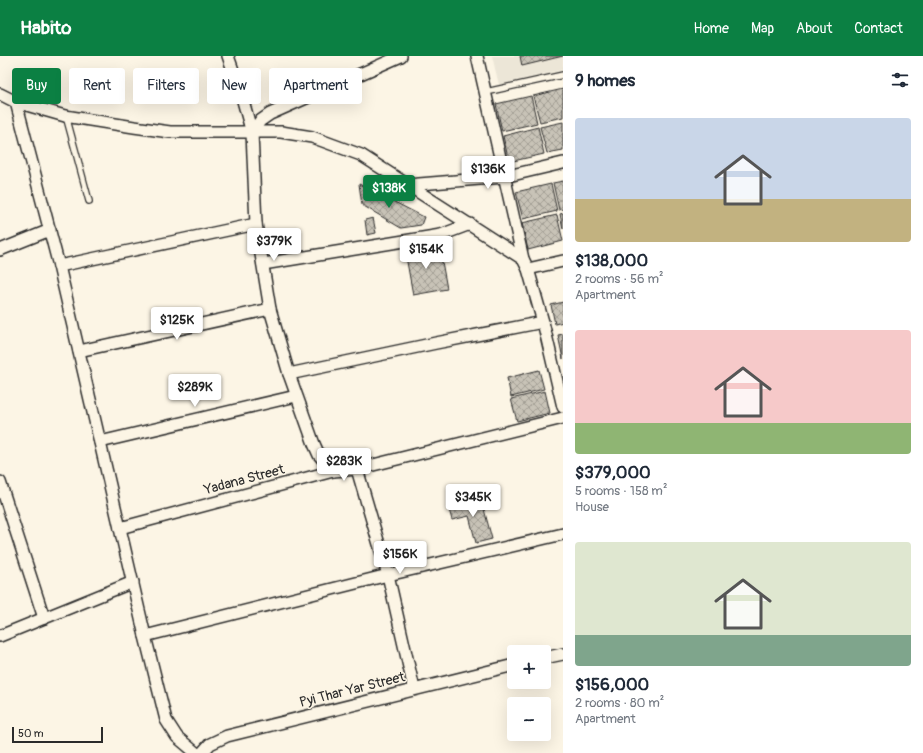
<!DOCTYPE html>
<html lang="en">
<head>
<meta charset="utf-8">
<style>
  :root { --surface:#fff; --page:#f6f6f7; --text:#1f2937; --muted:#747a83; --accent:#0b8043 }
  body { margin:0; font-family:Pangolin,sans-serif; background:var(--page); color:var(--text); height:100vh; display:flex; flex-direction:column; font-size:15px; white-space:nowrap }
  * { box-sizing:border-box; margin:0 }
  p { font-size:13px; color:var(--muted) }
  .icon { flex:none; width:22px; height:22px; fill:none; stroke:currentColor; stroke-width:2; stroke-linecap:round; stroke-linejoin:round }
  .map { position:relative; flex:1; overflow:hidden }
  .side { display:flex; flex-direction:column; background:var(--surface); width:360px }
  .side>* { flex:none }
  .guide { position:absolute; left:12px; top:12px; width:380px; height:36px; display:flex; gap:8px }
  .tools { position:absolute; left:507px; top:589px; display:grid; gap:8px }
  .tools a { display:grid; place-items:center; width:44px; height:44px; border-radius:4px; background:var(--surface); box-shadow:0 4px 16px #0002; font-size:20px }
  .scale { position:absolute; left:12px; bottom:10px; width:91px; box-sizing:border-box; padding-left:4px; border:2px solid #2b2b2b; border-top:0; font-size:11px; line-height:14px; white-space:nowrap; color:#2b2b2b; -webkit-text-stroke:3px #fcf5e5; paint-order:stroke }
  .price { position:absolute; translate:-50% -34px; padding:0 9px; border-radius:4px; background:#fff; color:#222; font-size:13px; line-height:26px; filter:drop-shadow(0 1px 2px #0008) }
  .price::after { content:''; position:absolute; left:50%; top:24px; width:12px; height:9px; margin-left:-6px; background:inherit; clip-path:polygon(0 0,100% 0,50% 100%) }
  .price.on { background:var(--accent); color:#fff }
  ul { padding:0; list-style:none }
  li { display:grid; align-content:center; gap:8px; height:212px; padding:0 12px }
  li span { display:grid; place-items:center; height:124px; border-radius:4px; color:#555 }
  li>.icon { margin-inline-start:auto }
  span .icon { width:72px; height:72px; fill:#fffc; stroke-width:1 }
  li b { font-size:17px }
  h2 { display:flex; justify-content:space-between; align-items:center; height:48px; padding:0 12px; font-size:17px }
  .chip { padding:0 14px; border-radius:4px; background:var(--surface); box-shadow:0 4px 16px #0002; font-size:14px; line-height:36px }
  .chip.on { background:var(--accent); color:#fff }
  header { display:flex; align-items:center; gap:24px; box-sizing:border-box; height:56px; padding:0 20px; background:var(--accent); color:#fff }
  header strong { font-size:19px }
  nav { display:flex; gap:22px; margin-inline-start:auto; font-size:14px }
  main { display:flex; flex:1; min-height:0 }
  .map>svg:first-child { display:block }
</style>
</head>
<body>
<header>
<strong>Habito</strong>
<nav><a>Home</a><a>Map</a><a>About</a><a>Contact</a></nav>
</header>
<main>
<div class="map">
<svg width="563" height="697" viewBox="0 0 563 697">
  <defs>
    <pattern id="building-cross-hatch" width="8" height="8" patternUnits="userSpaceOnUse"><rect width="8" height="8" fill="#c8c3b7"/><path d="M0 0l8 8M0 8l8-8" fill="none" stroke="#a39f95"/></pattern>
  </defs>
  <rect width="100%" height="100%" fill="#fcf5e5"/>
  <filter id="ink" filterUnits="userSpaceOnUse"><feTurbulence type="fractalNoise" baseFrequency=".025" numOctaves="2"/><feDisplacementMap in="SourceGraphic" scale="8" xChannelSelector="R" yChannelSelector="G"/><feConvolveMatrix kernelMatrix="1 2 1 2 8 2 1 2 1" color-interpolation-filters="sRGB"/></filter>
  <g filter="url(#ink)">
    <polygon fill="#ece6d7" points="492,0 563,0 563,14 499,29"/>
    <g fill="url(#building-cross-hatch)" stroke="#2b2b2b">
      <polygon points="520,0 563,0 522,10"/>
      <polygon points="563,33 563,61 540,66 533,40"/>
      <polygon points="531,40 537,67 502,75 496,48"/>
      <polygon points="563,66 563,94 547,97 540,71"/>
      <polygon points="538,71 544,98 509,106 503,80"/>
      <polygon points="563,125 563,153 559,154 553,127"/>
      <polygon points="359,128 424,161 421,169 401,172 362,149"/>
      <polygon points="551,128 557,155 523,163 516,136"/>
      <polygon points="563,157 563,173 560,158"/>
      <polygon points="557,159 563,185 528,194 522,167"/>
      <polygon points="373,162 376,177 367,179 365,164"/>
      <polygon points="439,189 447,233 413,239 405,195"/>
      <polygon points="563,246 563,266 555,268 551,249"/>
      <polygon points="563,278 563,303 558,279"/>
      <polygon points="539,314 544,333 511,341 507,322"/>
      <polygon points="545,335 550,357 517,365 511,343"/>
      <polygon points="481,442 492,483 476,487 469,460 452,464 448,450"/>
    </g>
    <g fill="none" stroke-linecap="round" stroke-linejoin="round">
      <defs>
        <g id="service">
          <polyline points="486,36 563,19"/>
          <polyline points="66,60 89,145"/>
        </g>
        <g id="minor">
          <polyline points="228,0 240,34 252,77 256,168 270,253 289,318 314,388 319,399 333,415"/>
          <polyline points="477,0 523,203 528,213 543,266 563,351"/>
          <polyline points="0,38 16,46 65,60 134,71 170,76 281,76 312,81 361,99 523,203"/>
          <polyline points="16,46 59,210 145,580 166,664 177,681 196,697"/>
          <polyline points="252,77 260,65 270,58 401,0"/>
          <polyline points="407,129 504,121 563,107"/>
          <polyline points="0,194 50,174"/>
          <polyline points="263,208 441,179 470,168"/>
          <polyline points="59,210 256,168"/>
          <polyline points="528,213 563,205"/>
          <polyline points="79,295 270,253"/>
          <polyline points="289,318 436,287 543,266"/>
          <polyline points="100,386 296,340"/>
          <polyline points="357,413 388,519 414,633"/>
          <polyline points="0,426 44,562"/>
          <polyline points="120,472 333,415 357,413 563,362"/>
          <polyline points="0,580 133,526"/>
          <polyline points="145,580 388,519 563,478"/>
          <polyline points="544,602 563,598"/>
          <polyline points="202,697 210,688 227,680 514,609"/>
        </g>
      </defs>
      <use href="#service" stroke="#2b2b2b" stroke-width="8"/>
      <use href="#minor" stroke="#2b2b2b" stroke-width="14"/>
      <use href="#service" stroke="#fcf5e5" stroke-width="5.5"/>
      <use href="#minor" stroke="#fcf5e5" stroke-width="11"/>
    </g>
  </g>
  <g text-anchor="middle" stroke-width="3" stroke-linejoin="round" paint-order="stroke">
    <g font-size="14" fill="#2b2b2b" stroke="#fcf5e5">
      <text transform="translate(244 423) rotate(-15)" y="5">Yadana Street</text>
      <text transform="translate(352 633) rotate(-14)" y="5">Pyi Thar Yar Street</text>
    </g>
  </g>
</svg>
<div class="tools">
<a>+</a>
<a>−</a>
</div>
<div class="scale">50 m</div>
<b class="price" style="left:488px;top:134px">$136K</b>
<b class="price on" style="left:389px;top:153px">$138K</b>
<b class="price" style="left:274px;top:206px">$379K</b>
<b class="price" style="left:426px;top:214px">$154K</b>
<b class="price" style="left:177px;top:285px">$125K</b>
<b class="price" style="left:195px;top:352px">$289K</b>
<b class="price" style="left:344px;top:426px">$283K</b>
<b class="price" style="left:473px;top:462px">$345K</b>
<b class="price" style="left:400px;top:519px">$156K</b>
<div class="guide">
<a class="chip on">Buy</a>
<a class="chip">Rent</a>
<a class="chip">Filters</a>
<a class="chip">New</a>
<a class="chip">Apartment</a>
</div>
</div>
<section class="side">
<h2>9 homes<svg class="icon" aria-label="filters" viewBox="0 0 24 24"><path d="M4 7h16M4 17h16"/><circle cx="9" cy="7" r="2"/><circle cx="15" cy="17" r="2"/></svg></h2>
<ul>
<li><span style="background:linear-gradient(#c9d6e8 65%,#c2b280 0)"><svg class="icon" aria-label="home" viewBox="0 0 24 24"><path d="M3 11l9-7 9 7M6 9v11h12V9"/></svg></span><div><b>$138,000</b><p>2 rooms · 56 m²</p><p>Apartment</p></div></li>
<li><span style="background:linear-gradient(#f6c9c9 75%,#8fb573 0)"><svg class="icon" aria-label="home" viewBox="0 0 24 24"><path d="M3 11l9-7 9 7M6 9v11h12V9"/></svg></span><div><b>$379,000</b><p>5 rooms · 158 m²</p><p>House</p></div></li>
<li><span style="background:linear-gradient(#dfe7d0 75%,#7fa58c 0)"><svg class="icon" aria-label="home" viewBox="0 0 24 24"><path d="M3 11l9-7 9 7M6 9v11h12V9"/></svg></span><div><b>$156,000</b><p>2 rooms · 80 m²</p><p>Apartment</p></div></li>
</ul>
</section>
</main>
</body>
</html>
